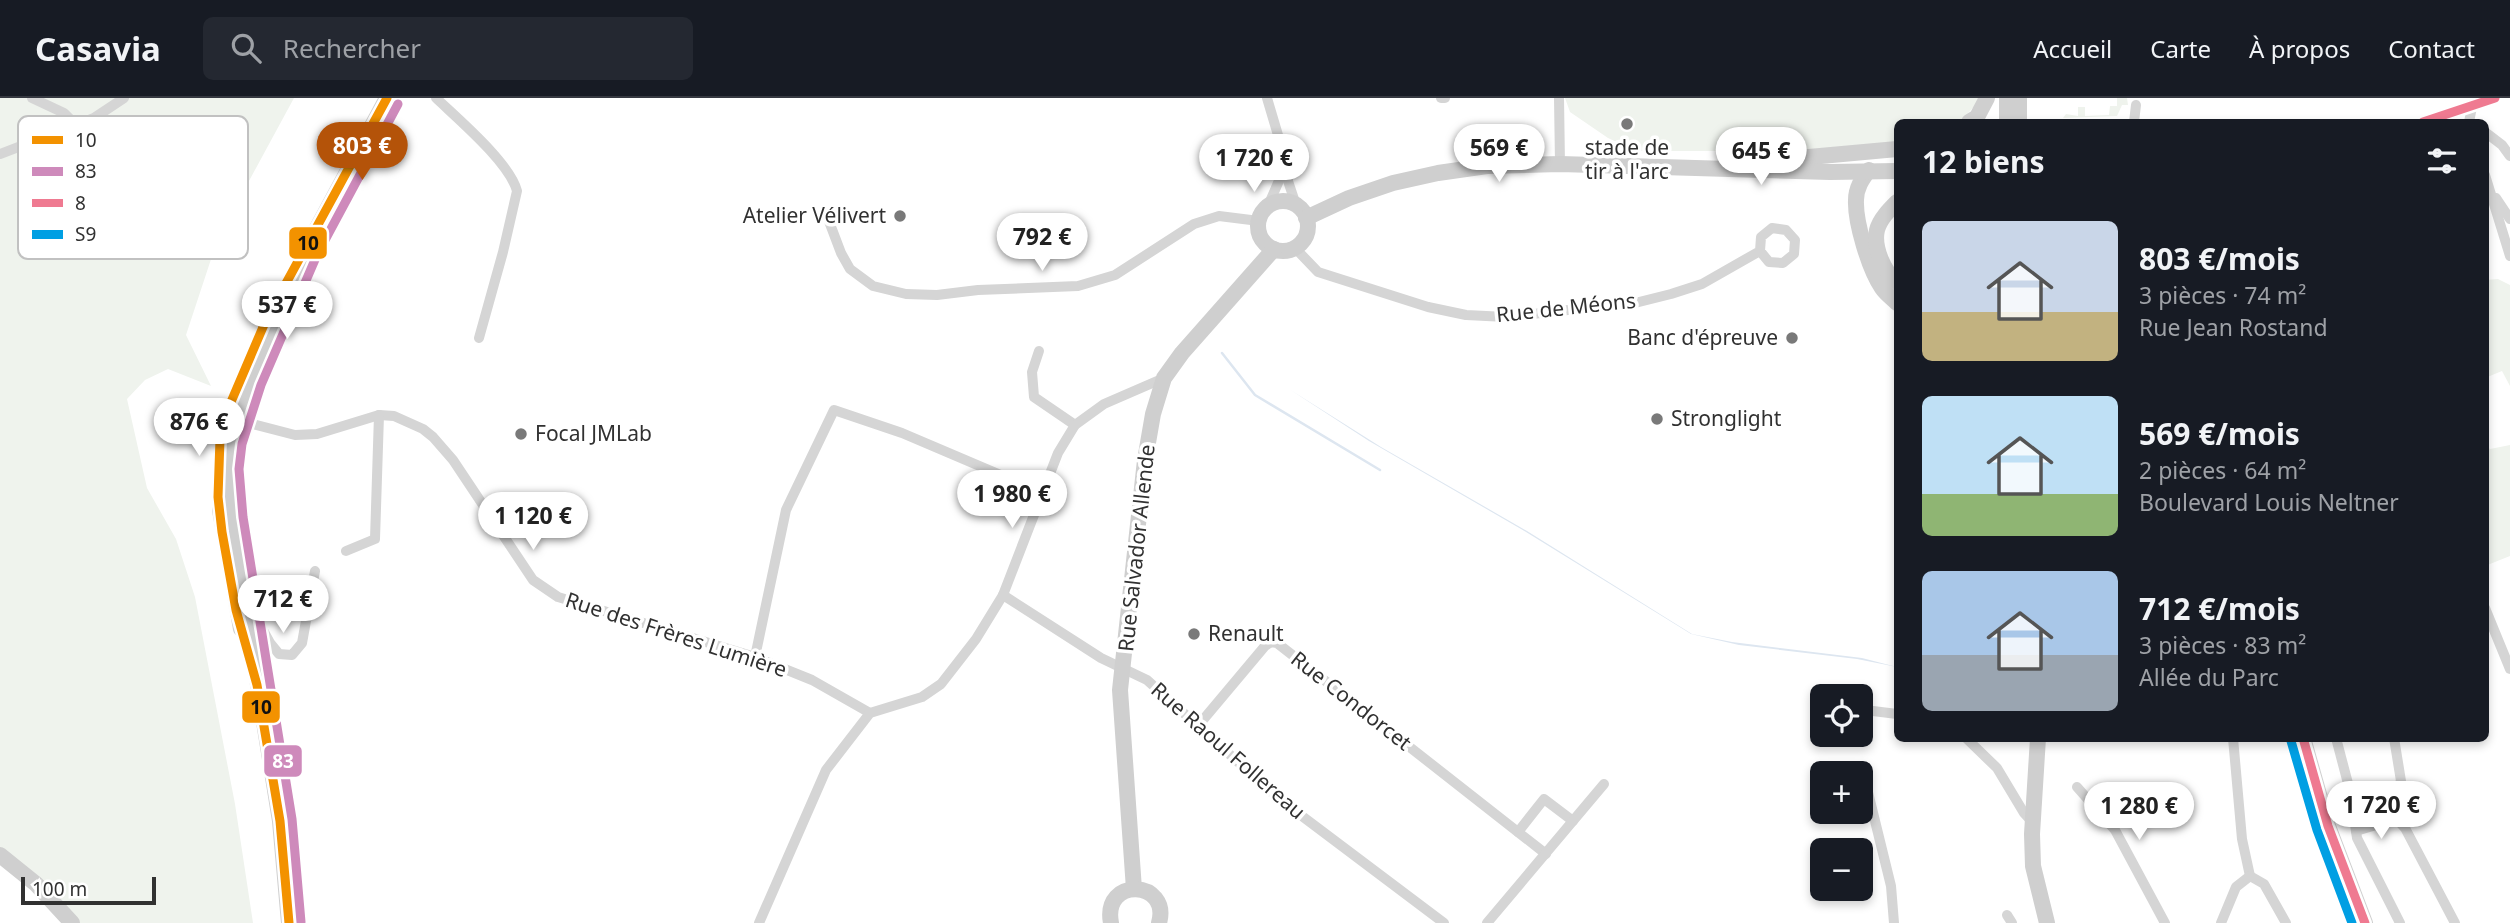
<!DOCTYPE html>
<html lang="fr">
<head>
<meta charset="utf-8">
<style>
  :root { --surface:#171b24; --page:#242831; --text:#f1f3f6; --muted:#9ea1a6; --line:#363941; --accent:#b45309 }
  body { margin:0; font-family:"Noto Sans",sans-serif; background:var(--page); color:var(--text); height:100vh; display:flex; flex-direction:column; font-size:26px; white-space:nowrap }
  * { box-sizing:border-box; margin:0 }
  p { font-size:23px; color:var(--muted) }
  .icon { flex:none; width:38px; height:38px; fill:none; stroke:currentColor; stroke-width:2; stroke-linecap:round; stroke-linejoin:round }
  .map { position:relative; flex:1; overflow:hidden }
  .panel { position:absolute; left:1894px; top:21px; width:595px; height:623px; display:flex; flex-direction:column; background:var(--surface); border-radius:10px; box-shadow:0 4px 10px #0003 }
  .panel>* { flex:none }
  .tools { position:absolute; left:1810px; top:586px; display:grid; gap:14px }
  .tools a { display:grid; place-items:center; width:63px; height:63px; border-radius:10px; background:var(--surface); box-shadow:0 4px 10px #0003; font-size:35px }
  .scale { position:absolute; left:21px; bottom:18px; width:135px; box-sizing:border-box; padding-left:7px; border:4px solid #313131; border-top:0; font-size:19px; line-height:24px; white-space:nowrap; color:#313131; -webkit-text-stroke:5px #fff; paint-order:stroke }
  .price { position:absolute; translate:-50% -60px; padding:0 16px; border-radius:24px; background:#fff; color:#222; font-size:23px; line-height:46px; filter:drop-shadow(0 2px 4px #0008) }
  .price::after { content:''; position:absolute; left:50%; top:42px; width:21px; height:16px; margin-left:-10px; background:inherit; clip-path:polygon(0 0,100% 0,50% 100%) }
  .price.selected { background:var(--accent); color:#fff }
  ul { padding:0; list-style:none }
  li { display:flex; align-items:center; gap:21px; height:175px; padding:0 28px }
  li span { display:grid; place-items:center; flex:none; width:196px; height:140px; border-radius:10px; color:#555 }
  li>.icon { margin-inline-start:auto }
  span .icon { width:84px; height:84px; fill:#fffc; stroke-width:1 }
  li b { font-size:30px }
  h2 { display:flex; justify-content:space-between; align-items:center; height:84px; padding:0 28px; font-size:30px }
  header { display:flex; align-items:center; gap:42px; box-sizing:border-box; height:98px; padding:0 35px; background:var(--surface); border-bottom:2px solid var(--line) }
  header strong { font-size:33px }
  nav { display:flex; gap:38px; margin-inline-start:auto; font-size:24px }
  .search { width:490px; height:63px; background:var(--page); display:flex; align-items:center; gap:18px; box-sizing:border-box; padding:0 24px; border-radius:10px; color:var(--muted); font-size:26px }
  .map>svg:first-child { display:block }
</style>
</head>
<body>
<header>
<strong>Casavia</strong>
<div class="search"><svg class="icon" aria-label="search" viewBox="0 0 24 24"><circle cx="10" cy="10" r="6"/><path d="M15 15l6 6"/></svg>Rechercher</div>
<nav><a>Accueil</a><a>Carte</a><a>À propos</a><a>Contact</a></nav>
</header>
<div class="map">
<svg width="2510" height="825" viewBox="0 0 2510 825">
  <rect width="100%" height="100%" fill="#fff"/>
  <g fill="#eff3ed">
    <polygon points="0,0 294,0 218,140 186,237 211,288 168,271 145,282 127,301 147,390 176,441 195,499 235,706 253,825 76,825 0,753"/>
    <polygon points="1565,0 1982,0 1960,24 1897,24 1897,44 1830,53 1636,53 1608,40 1570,14"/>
    <polygon points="2117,0 2127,0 2128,7 2122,7 2117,18 2063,20 2066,16 2078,18 2078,9 2085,9 2085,18 2109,17 2110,8 2117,8"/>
    <polygon points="2498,181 2510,187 2510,288 2502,273 2485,280 2485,182"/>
    <polygon points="2485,347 2490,351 2510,347 2510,458 2485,468"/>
  </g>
  <polygon fill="#dde6f0" points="1289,291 1381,349 1527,433 1692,536 1732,544 1862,560 1897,569 1857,561 1739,547 1691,536 1521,431 1369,343"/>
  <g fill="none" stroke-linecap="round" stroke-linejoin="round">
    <polyline stroke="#dde6f0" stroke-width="2.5" points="1222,255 1255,297 1380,372"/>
    <g stroke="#d5d5d5" stroke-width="10">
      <polyline points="32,0 64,15 76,27"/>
      <path d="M436,0C458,21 510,65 517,93L503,154L479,240"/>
      <polyline points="1267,0 1283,54 1284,71 1296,107"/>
      <polyline points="1441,0 1445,0"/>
      <polyline points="1559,0 1560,66"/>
      <polyline points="2134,24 2136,7"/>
      <polyline points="2423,24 2495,0"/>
      <polyline points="2469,24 2472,9"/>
      <polyline points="2485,34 2502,47 2510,58"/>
      <polyline points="0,56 94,20 124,0"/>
      <polyline points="2485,77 2510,158"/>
      <polyline points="2496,100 2510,121"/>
      <polyline points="1268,108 1284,71"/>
      <polyline points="827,118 841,155 850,171 873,188 906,196 937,197 978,192 1078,188 1115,177 1194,126 1219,118 1259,123"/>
      <polyline points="1295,150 1318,174 1428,209 1466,217 1506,219 1639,204 1671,196 1702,186 1760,153 1761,139 1772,130 1786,132 1795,142 1794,156 1783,165 1769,164 1760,153"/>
      <polyline points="1039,253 1032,274 1034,299 1075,327"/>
      <polyline points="226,319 295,337 317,336 379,317 394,318 423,331 433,339 453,362 533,482 558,499 755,559 812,582 870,615"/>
      <polyline points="346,453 375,441 379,317"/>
      <polyline points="1003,497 1101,560 1147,582 1278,700 1444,825"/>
      <polyline points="244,510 252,512 270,545 279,556 292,557 302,545 315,473"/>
      <polyline points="2485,510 2510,571"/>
      <polyline points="755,559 786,412 834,312 902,335 1043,395"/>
      <polyline points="1865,612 1897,616"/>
      <polyline points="1197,629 1265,548 1271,544 1277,545 1546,756"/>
      <polyline points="1966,640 1997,670 2024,715 2033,725"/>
      <polyline points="2233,640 2242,741 2250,778"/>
      <polyline points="2336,640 2350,693 2357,740 2400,825"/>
      <polyline points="1863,674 1891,788 1894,825"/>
      <polyline points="2077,689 2115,732 2165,825"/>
      <polyline points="2350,693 2360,691 2387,711 2405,730 2455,825"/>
      <polyline points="2387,711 2401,683 2394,640"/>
      <polyline points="2356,733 2396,721"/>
      <polyline points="1518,734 1544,701 1573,723"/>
      <polyline points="2007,817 2012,825"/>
      <polyline points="759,825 826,672 870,615 922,599 941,586 976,541 1003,497 1058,355 1075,327 1104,306 1164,280"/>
      <polyline points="1487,825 1604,686"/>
      <polyline points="2221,825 2236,789 2250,778 2264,786 2286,825"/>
    </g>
    <g stroke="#cfcfcf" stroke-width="16">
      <polyline points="2007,0 2007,24"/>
      <polyline points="2019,0 2019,24"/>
      <polyline points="1969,24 1977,19 1987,0"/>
      <polyline points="1766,63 1897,51"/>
      <path d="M1869,72C1862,81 1856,90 1856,102C1855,124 1869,171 1882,190C1886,196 1892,200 1897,205"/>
      <circle cx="1283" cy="128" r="25"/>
      <path d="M1897,104C1889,112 1880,121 1877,132C1873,149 1884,174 1897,184"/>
      <polyline points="1306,120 1349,100 1393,85 1438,75 1487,68 1560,66 1830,74 1897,73"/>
      <polyline points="301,160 387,0"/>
      <polyline points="220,412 241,531"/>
      <polyline points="2038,640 2032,736 2033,768 2047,825"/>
      <polyline points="2303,640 2328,728 2365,825"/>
      <polyline points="0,757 36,786 72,825"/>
      <polyline points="1134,791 1120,592 1145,362 1153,316 1164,280 1182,255 1274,151"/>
      <polyline points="289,825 280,723 231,420 227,371 230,343 236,321 250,283 306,152"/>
      <path d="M1111,825C1102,778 1171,782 1159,825"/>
    </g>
    <defs>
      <polyline id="bus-1" points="289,825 280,723 257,587 236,512 222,434 218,399 220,341 231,304 266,222 387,0"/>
      <polyline id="bus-2" points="301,824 292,721 243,419 239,371 242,346 261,287 317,157 398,6"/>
      <g id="bus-3">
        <polyline points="2423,24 2495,0"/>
        <polyline points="2303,640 2328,728 2365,825"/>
      </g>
      <polyline id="bus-4" points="2291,643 2317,732 2352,825"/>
    </defs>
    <use href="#bus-1" stroke="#fff" stroke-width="14"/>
    <use href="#bus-2" stroke="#fff" stroke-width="14"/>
    <use href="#bus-3" stroke="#fff" stroke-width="14"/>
    <use href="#bus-4" stroke="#fff" stroke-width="14"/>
    <use href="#bus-1" stroke="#f39200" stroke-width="9"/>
    <use href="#bus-2" stroke="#ce8abb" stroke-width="9"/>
    <use href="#bus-3" stroke="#ef7a91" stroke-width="9"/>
    <use href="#bus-4" stroke="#009fe3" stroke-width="9"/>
  </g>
  <g fill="#797979" stroke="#fff" stroke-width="2.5">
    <circle cx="1627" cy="26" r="7"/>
    <circle cx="900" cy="118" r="7"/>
    <circle cx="1792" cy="240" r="7"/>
    <circle cx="1657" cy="321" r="7"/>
    <circle cx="521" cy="336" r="7"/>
    <circle cx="1194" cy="536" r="7"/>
  </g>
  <g text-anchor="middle" stroke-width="7" stroke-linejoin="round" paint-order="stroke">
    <g font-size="21" fill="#313131" stroke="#fff" text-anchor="start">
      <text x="1627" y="57" text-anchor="middle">stade de<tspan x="1627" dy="24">tir à l'arc</tspan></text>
      <text x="886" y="125" text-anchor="end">Atelier Vélivert</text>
      <text x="1778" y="247" text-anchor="end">Banc d'épreuve</text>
      <text x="1671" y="328">Stronglight</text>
      <text x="535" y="343">Focal JMLab</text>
      <text x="1208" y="543">Renault</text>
    </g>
    <g font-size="21" fill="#313131" stroke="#fff">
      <text transform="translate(1566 210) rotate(-6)" y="7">Rue de Méons</text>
      <text transform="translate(1137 450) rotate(-84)" y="7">Rue Salvador Allende</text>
      <text transform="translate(676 537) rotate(18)" y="7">Rue des Frères Lumière</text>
      <text transform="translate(1351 603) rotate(38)" y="7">Rue Condorcet</text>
      <text transform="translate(1228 653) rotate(41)" y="7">Rue Raoul Follereau</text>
    </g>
  </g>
  <rect x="18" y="18" width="230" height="143" rx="10" fill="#fff" stroke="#c1c1c1" stroke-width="2"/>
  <rect x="32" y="38" width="31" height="8" fill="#f39200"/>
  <rect x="32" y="69" width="31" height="9" fill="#ce8abb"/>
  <rect x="32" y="101" width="31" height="8" fill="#ef7a91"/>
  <rect x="32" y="132" width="31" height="9" fill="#009fe3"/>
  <g font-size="19" fill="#313131">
    <text x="75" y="49">10</text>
    <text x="75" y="80">83</text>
    <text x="75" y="112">8</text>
    <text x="75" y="143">S9</text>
  </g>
  <g stroke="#fff" stroke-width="2.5">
    <rect x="288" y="128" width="40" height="34" rx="7" fill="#f39200"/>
    <rect x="241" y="592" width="40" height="34" rx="7" fill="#f39200"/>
    <rect x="263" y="646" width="40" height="34" rx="7" fill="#ce8abb"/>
  </g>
  <g font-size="19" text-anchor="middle" font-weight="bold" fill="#fff">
    <text x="283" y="670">83</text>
  </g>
  <g font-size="19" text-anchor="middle" font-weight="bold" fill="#111">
    <text x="308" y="152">10</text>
    <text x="261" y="616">10</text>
  </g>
</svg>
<div class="tools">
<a><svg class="icon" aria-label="locate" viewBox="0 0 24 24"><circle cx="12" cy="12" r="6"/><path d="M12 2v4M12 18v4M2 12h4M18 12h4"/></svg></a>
<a>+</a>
<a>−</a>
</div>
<div class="scale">100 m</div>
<b class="price selected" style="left:362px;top:84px">803 €</b>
<b class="price" style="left:1499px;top:86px">569 €</b>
<b class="price" style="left:1761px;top:89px">645 €</b>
<b class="price" style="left:1254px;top:96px">1 720 €</b>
<b class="price" style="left:1042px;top:175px">792 €</b>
<b class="price" style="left:287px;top:243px">537 €</b>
<b class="price" style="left:199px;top:360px">876 €</b>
<b class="price" style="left:1012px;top:432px">1 980 €</b>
<b class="price" style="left:533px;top:454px">1 120 €</b>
<b class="price" style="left:283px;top:537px">712 €</b>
<b class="price" style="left:2381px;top:743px">1 720 €</b>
<b class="price" style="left:2139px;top:744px">1 280 €</b>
<section class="panel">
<h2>12 biens<svg class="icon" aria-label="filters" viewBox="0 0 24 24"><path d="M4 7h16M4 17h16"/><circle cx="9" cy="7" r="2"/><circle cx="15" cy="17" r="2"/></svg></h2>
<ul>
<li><span style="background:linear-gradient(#c9d6e8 65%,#c2b280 0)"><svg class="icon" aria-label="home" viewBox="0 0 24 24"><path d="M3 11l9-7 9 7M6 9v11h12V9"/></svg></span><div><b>803 €/mois</b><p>3 pièces · 74 m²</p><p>Rue Jean Rostand</p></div></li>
<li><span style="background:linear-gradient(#bfe0f5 70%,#8fb573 0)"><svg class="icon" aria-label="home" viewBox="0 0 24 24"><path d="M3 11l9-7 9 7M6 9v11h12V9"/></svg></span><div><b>569 €/mois</b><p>2 pièces · 64 m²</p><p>Boulevard Louis Neltner</p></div></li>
<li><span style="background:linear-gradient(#a9c7e8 60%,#9aa5b1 0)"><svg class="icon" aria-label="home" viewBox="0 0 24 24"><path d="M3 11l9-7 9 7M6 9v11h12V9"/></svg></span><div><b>712 €/mois</b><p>3 pièces · 83 m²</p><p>Allée du Parc</p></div></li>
</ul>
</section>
</div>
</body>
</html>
